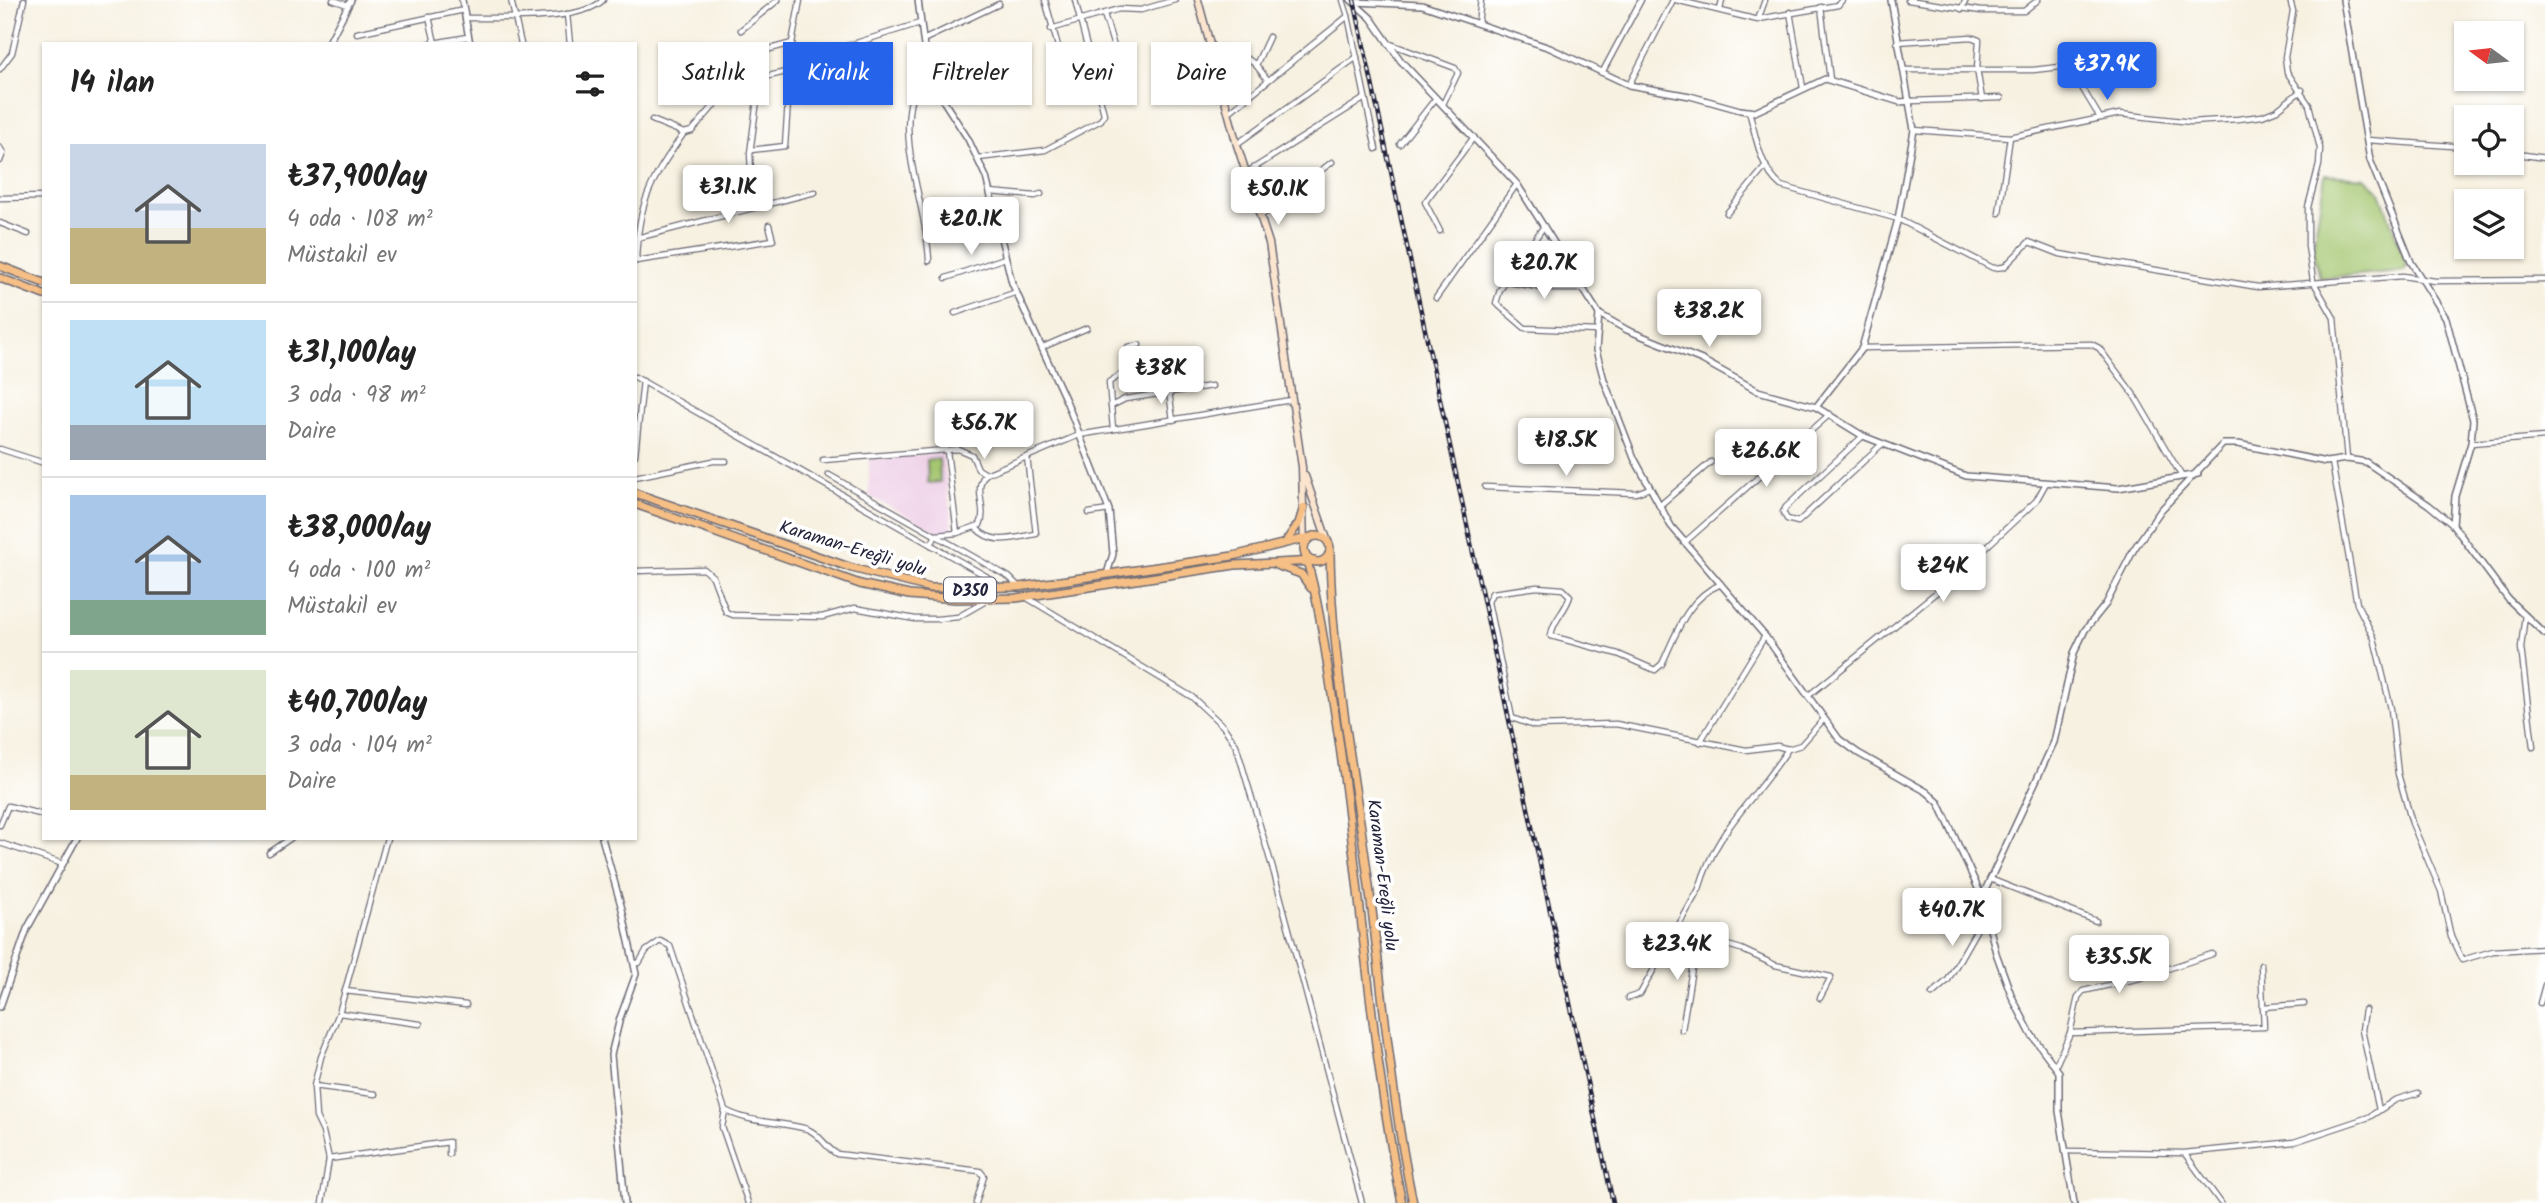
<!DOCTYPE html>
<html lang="tr">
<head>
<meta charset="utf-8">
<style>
  :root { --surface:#fff; --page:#f2f2f2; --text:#222; --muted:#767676; --line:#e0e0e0; --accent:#2563eb }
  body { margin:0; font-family:Kalam,sans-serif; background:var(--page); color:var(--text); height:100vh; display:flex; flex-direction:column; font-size:26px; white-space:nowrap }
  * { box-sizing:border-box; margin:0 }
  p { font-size:23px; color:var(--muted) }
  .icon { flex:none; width:38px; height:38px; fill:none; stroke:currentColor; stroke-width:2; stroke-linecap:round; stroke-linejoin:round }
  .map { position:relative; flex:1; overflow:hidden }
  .panel { position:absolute; left:42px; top:42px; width:595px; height:798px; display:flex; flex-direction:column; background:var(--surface); border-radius:0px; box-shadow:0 2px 5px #0004 }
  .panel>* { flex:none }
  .guide { position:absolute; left:658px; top:42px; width:665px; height:63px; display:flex; gap:14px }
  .needle { width:46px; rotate:285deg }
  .controls { position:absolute; left:2454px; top:21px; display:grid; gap:14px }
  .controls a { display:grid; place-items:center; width:70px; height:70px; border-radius:0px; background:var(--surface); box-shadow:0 2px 5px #0004; font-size:35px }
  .price { position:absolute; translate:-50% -60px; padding:0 16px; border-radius:7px; background:#fff; color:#222; font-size:23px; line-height:46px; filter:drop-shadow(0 2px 4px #0008) }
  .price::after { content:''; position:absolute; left:50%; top:42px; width:21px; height:16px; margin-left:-10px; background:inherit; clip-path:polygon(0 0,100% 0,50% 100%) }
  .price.selected { background:var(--accent); color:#fff }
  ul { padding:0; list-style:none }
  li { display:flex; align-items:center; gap:21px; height:175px; padding:0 28px }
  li+li { border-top:2px solid var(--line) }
  li span { display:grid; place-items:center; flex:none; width:196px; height:140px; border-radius:0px; color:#555 }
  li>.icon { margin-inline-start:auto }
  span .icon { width:84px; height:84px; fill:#fffc; stroke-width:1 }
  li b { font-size:30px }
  h2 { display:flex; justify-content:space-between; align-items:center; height:84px; padding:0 28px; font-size:30px }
  .pill { padding:0 24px; border-radius:0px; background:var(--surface); box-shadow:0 2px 5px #0004; font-size:24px; line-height:63px }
  .pill.selected { background:var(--accent); color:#fff }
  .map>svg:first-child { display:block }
</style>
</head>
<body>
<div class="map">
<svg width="2545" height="1203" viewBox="0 0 2545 1203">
  <rect width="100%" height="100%" fill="#fff"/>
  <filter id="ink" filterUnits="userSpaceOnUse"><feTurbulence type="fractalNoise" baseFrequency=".0143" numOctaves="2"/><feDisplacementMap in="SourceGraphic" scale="14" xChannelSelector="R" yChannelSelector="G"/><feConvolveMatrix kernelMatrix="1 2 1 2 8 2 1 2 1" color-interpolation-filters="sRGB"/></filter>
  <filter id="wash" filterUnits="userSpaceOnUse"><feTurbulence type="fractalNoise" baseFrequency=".00686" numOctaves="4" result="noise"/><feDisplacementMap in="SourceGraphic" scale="28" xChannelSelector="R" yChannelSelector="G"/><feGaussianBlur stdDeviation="1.57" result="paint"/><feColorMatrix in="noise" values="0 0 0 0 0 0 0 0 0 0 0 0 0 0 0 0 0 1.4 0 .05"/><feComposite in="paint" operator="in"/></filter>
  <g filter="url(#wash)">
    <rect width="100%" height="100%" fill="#f7f1e1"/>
    <polygon fill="#eed0e7" points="943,453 953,531 938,532 869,496 869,459"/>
    <g fill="#a4c670" stroke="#637456" stroke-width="2">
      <polygon points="2325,175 2365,178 2380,192 2407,266 2404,271 2320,278 2313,246"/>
      <polygon points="939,459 940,482 928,483 927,460"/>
    </g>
  </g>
  <g filter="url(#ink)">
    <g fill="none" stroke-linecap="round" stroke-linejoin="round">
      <defs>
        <g id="minor">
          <polyline points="333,0 348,5"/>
          <polyline points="511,0 521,44"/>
          <polyline points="1045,0 1072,96"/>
          <polyline points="1676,0 1758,20 1765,0"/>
          <polyline points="1908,0 1981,11 2024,11 2038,0"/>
          <polyline points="2290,0 2293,11 2285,57 2287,72 2309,105 2320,148 2319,165 2308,207 2308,246 2313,281 2334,318 2347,459"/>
          <polyline points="1821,7 1830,80"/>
          <polyline points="1961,9 1966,0"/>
          <polyline points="1720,10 1722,0"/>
          <polyline points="1790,12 1803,88"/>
          <polyline points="567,14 570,44"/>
          <polyline points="1104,14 1127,89"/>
          <polyline points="1348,16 1376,149"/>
          <polyline points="429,17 435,43"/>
          <path d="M465,18C498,17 580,23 603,0"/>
          <polyline points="1759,19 1838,5 1842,0"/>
          <polyline points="1478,24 1481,0"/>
          <polyline points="1051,29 1119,9 1141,10 1175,0"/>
          <polyline points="741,30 778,0"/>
          <polyline points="357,33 464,10"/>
          <polyline points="923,40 999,4"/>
          <polyline points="1897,42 1971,37 1979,40 1977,69 1982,99"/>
          <polyline points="1388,43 1455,68 1458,73 1443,104"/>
          <polyline points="428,44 468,37"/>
          <polyline points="733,59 792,43"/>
          <path d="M925,67C886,126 927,197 929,261"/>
          <polyline points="1217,68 1248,59 1256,65"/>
          <polyline points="0,69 12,53 24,0"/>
          <polyline points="1903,70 2033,70 2069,66 2099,116"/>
          <polyline points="1602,73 1641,0"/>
          <polyline points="1267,79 1256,65 1269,37"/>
          <polyline points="1629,85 1673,0"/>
          <polyline points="1911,101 2001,98"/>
          <path d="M1749,111C1756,136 1760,169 1781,186L1898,219L1993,268L2004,267L2029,242L2060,254L2258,287L2403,276L2435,281L2545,280"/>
          <polyline points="1228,113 1348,16 1343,0"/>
          <polyline points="652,120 684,133"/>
          <polyline points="1914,130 2010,137 2120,114 2191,122 2238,119 2262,116 2277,110 2302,90"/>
          <polyline points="2367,140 2466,147"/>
          <polyline points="1237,144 1357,57"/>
          <polyline points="1400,144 1436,98"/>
          <polyline points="0,148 3,153 0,161"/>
          <polyline points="751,150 785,146 792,43 800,0"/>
          <polyline points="2511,153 2545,158"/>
          <polyline points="978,158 1045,150 1101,120 1104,114 1075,0"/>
          <polyline points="1246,173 1365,98"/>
          <polyline points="990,192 1035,196 1041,194"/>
          <polyline points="0,198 44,197"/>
          <polyline points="745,207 752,192 750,153 760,78"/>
          <polyline points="1727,213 1766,166"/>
          <polyline points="1999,213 2010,137"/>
          <polyline points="1261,216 1332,162"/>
          <polyline points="0,223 28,234"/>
          <polyline points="1544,226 1500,290 1496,303 1525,328 1597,331"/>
          <polyline points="1440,231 1425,202 1474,137"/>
          <polyline points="637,238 815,192"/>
          <path d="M636,261C638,202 651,180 684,133L692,131L732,85L798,69L824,53L920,23"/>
          <polyline points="636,261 773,240 769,225"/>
          <polyline points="946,278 1005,258"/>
          <polyline points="1508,282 1550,289 1583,289"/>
          <polyline points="1436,298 1517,184"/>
          <polyline points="955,313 1017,292"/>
          <polyline points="1043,347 1087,328"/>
          <polyline points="1862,348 2091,344 2099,348 2134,395 2181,475"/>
          <polyline points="635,377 986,576 1001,588"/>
          <polyline points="1169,392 1173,420"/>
          <polyline points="1111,406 1109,382 1130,369 1128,347 1139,345"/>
          <polyline points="1113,429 1111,406 1125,399 1212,386"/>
          <polyline points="1863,436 1786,507 1783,512 1787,519 1798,522 1882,444"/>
          <polyline points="2471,443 2545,437"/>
          <polyline points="0,449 44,463"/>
          <polyline points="947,451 957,533"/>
          <polyline points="635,455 643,381"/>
          <polyline points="823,460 958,449 972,455 978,469 986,474"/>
          <polyline points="2332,462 2357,604 2374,638 2391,709 2398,774 2412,823 2441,891 2451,937 2462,960 2493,951 2545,948"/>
          <polyline points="829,475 1009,577 1018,586"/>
          <polyline points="635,477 713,461 726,461"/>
          <polyline points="1485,487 1636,493 1650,488"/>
          <polyline points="1659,506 1711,462"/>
          <polyline points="1089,513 1109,510"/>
          <path d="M976,528C993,546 1013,538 1036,534L1027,457"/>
          <polyline points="1684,543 1830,414"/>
          <path d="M931,545L936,535L957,533L980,525C988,509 972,488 986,474L1079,435L1291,400"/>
          <polyline points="635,571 704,569 713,577 726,612 733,615 822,617 855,608 915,619 937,619 958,617 991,598"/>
          <path d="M1721,584C1687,598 1677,632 1662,664L1655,670L1618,654L1551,636C1552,621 1566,611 1570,596L1563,589L1537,587L1492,593L1488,602L1512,718L1534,726L1616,724L1746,750L1777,746L1788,749"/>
          <polyline points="1024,596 1192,697 1223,726 1236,745 1274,873 1362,1203"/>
          <polyline points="2525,614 2521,648 2533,747"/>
          <polyline points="1808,696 1943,587 2036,501 2046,483"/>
          <polyline points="1700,742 1765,636"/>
          <polyline points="0,825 8,806 44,815"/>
          <polyline points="0,843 63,864"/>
          <polyline points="269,853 291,838"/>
          <polyline points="1990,879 2096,921"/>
          <polyline points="1676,930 1741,949 1775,965 1831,977 1820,998"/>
          <path d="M634,963H639L646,951L660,941L670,946L725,1110C751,1124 781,1121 807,1129C821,1134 825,1148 837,1154L980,1171L984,1176L976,1203"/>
          <polyline points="345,991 466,1005"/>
          <polyline points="1932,994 1948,980 1985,915"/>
          <path d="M1628,998L1640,994L1699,889C1717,827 1755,800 1788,749L1801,745L1824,719"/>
          <polyline points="2540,1003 2545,985"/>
          <polyline points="2263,1007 2304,1004"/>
          <polyline points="2365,1010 2362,1030 2379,1110"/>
          <polyline points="339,1013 420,1024"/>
          <polyline points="1682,1030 1697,938"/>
          <polyline points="2070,1033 2264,1027 2261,965"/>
          <polyline points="2056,1065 2070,1033 2078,997 2083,991 2140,978 2212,954"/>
          <polyline points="314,1086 375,1094"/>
          <polyline points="725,1111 722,1127 748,1203"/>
          <polyline points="2065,1151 2184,1153 2294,1142 2369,1117 2395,1100 2418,1093"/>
          <polyline points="2185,1154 2221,1203"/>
          <polyline points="329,1159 449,1142 449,1154"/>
          <polyline points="322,1203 329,1159 323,1132 316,1117 314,1086 321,1057 339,1013 387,838"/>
        </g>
        <g id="tertiary">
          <polyline points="462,0 470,44"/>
          <polyline points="918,0 928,77 968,139 986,177 1012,283 1067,403 1109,510 1113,554 1107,574"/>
          <polyline points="1351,0 1371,18 1401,61 1517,184 1599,314 1627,330 1702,360 1758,391 1816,407 1863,436 1966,476 2118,488 2198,474"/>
          <polyline points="2343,0 2370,160 2411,262 2446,318 2473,420 2471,443 2455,496 2453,525"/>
          <polyline points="1355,2 1422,5 1550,48 1629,85 1690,96 1740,110 1755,112 1825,79 1900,102 1911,101"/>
          <polyline points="328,44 351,0"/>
          <polyline points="1599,314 1596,350 1604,380 1634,458 1671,526 1765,636 1839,739 1858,753 1927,792 1939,803 1982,897 1996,953 2012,997 2031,1034 2059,1072 2059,1111 2074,1203"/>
          <polyline points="1816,407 1862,348 1898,219 1914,130 1891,0"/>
          <polyline points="602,838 622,909 636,974 620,1018 611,1055 625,1203"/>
          <polyline points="1982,897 2054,742 2074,653 2085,630 2106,604 2134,549 2161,510 2223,444 2238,444 2326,462 2347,459 2366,462 2429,505 2453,525 2508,599 2545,634"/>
          <polyline points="0,1007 27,929 77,838"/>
        </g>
        <g id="secondary">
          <polyline points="1198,0 1237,145 1269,243 1302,467 1304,546"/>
          <polyline points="1305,476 1328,542"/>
        </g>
        <g id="trunk">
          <polyline points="0,266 44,283"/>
          <polyline points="0,278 44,295"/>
          <polyline points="635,493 852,568 930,588 1019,587 1233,556 1315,536"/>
          <polyline points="635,504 860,584 909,595 956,599 1016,598 1235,565 1314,561"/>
          <circle cx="1317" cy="549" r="13"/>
          <polyline points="1287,540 1299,523 1304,507"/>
          <path d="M1330,550C1331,657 1353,765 1367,871C1382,982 1390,1093 1413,1203"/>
          <path d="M1305,554C1321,608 1327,665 1336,720C1361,881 1369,1044 1402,1203"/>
          <polyline points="1276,565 1301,574 1311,588"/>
        </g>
      </defs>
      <use href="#minor" stroke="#6d6a75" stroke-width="7"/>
      <use href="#tertiary" stroke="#6d6a75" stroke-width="8"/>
      <use href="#secondary" stroke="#6d6a75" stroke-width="9"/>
      <use href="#trunk" stroke="#6d6a75" stroke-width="10"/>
      <use href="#minor" stroke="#fff" stroke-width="4.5"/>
      <use href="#tertiary" stroke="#fff" stroke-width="5"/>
      <use href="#secondary" stroke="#fbe5cf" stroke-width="6"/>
      <use href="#trunk" stroke="#f5bf86" stroke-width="7"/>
      <defs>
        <polyline id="rail" points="1354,0 1613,1203"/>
      </defs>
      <use href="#rail" stroke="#22223b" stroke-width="4.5"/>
      <use href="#rail" stroke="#fff" stroke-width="2" stroke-dasharray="5" stroke-linecap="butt"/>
    </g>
  </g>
  <g text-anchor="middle" stroke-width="7" stroke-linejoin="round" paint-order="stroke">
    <rect fill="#fff" stroke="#646476" stroke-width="2" x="944" y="577.5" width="52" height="25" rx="5"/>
    <g font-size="16" font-weight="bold" fill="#22223b">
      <text x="970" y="596">D350</text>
    </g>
    <g font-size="18" fill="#22223b" stroke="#fff">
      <text transform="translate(853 548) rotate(17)" y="6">Karaman-Ereğli yolu</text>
      <text transform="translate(1383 875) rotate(83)" y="6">Karaman-Ereğli yolu</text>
    </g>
  </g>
</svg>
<div class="controls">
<a><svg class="needle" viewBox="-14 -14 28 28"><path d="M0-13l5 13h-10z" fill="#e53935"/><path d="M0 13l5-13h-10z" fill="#767676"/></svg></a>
<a><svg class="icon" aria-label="locate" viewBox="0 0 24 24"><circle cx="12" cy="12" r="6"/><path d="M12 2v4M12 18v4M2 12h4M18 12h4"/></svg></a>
<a><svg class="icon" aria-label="layers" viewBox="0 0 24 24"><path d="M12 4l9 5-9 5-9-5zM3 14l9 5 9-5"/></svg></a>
</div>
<b class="price selected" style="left:2107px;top:102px">₺37.9K</b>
<b class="price" style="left:728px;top:225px">₺31.1K</b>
<b class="price" style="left:1278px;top:227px">₺50.1K</b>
<b class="price" style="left:971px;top:257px">₺20.1K</b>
<b class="price" style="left:1544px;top:301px">₺20.7K</b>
<b class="price" style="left:1709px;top:349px">₺38.2K</b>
<b class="price" style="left:1161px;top:406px">₺38K</b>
<b class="price" style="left:984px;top:461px">₺56.7K</b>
<b class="price" style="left:1566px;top:478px">₺18.5K</b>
<b class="price" style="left:1766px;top:489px">₺26.6K</b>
<b class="price" style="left:1943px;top:604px">₺24K</b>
<b class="price" style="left:1952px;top:948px">₺40.7K</b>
<b class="price" style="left:1677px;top:982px">₺23.4K</b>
<b class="price" style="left:2119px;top:995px">₺35.5K</b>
<div class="guide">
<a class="pill">Satılık</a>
<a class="pill selected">Kiralık</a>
<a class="pill">Filtreler</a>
<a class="pill">Yeni</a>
<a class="pill">Daire</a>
</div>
<section class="panel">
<h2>14 ilan<svg class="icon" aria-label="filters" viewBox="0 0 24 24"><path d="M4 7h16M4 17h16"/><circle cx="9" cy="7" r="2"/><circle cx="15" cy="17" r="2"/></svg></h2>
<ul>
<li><span style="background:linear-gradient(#c9d6e8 60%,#c2b280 0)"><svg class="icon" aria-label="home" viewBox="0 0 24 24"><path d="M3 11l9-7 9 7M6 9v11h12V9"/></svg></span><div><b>₺37,900/ay</b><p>4 oda · 108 m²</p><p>Müstakil ev</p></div></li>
<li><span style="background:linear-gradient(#bfe0f5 75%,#9aa5b1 0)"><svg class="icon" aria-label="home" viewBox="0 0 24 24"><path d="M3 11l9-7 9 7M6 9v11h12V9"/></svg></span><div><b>₺31,100/ay</b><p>3 oda · 98 m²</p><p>Daire</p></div></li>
<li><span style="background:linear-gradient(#a9c7e8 75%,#7fa58c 0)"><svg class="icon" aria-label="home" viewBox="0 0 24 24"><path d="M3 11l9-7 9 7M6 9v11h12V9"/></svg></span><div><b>₺38,000/ay</b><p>4 oda · 100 m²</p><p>Müstakil ev</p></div></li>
<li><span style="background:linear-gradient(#dfe7d0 75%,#c2b280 0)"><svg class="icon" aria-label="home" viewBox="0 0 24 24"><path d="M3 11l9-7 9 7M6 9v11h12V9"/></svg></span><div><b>₺40,700/ay</b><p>3 oda · 104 m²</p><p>Daire</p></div></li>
</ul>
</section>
</div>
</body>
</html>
